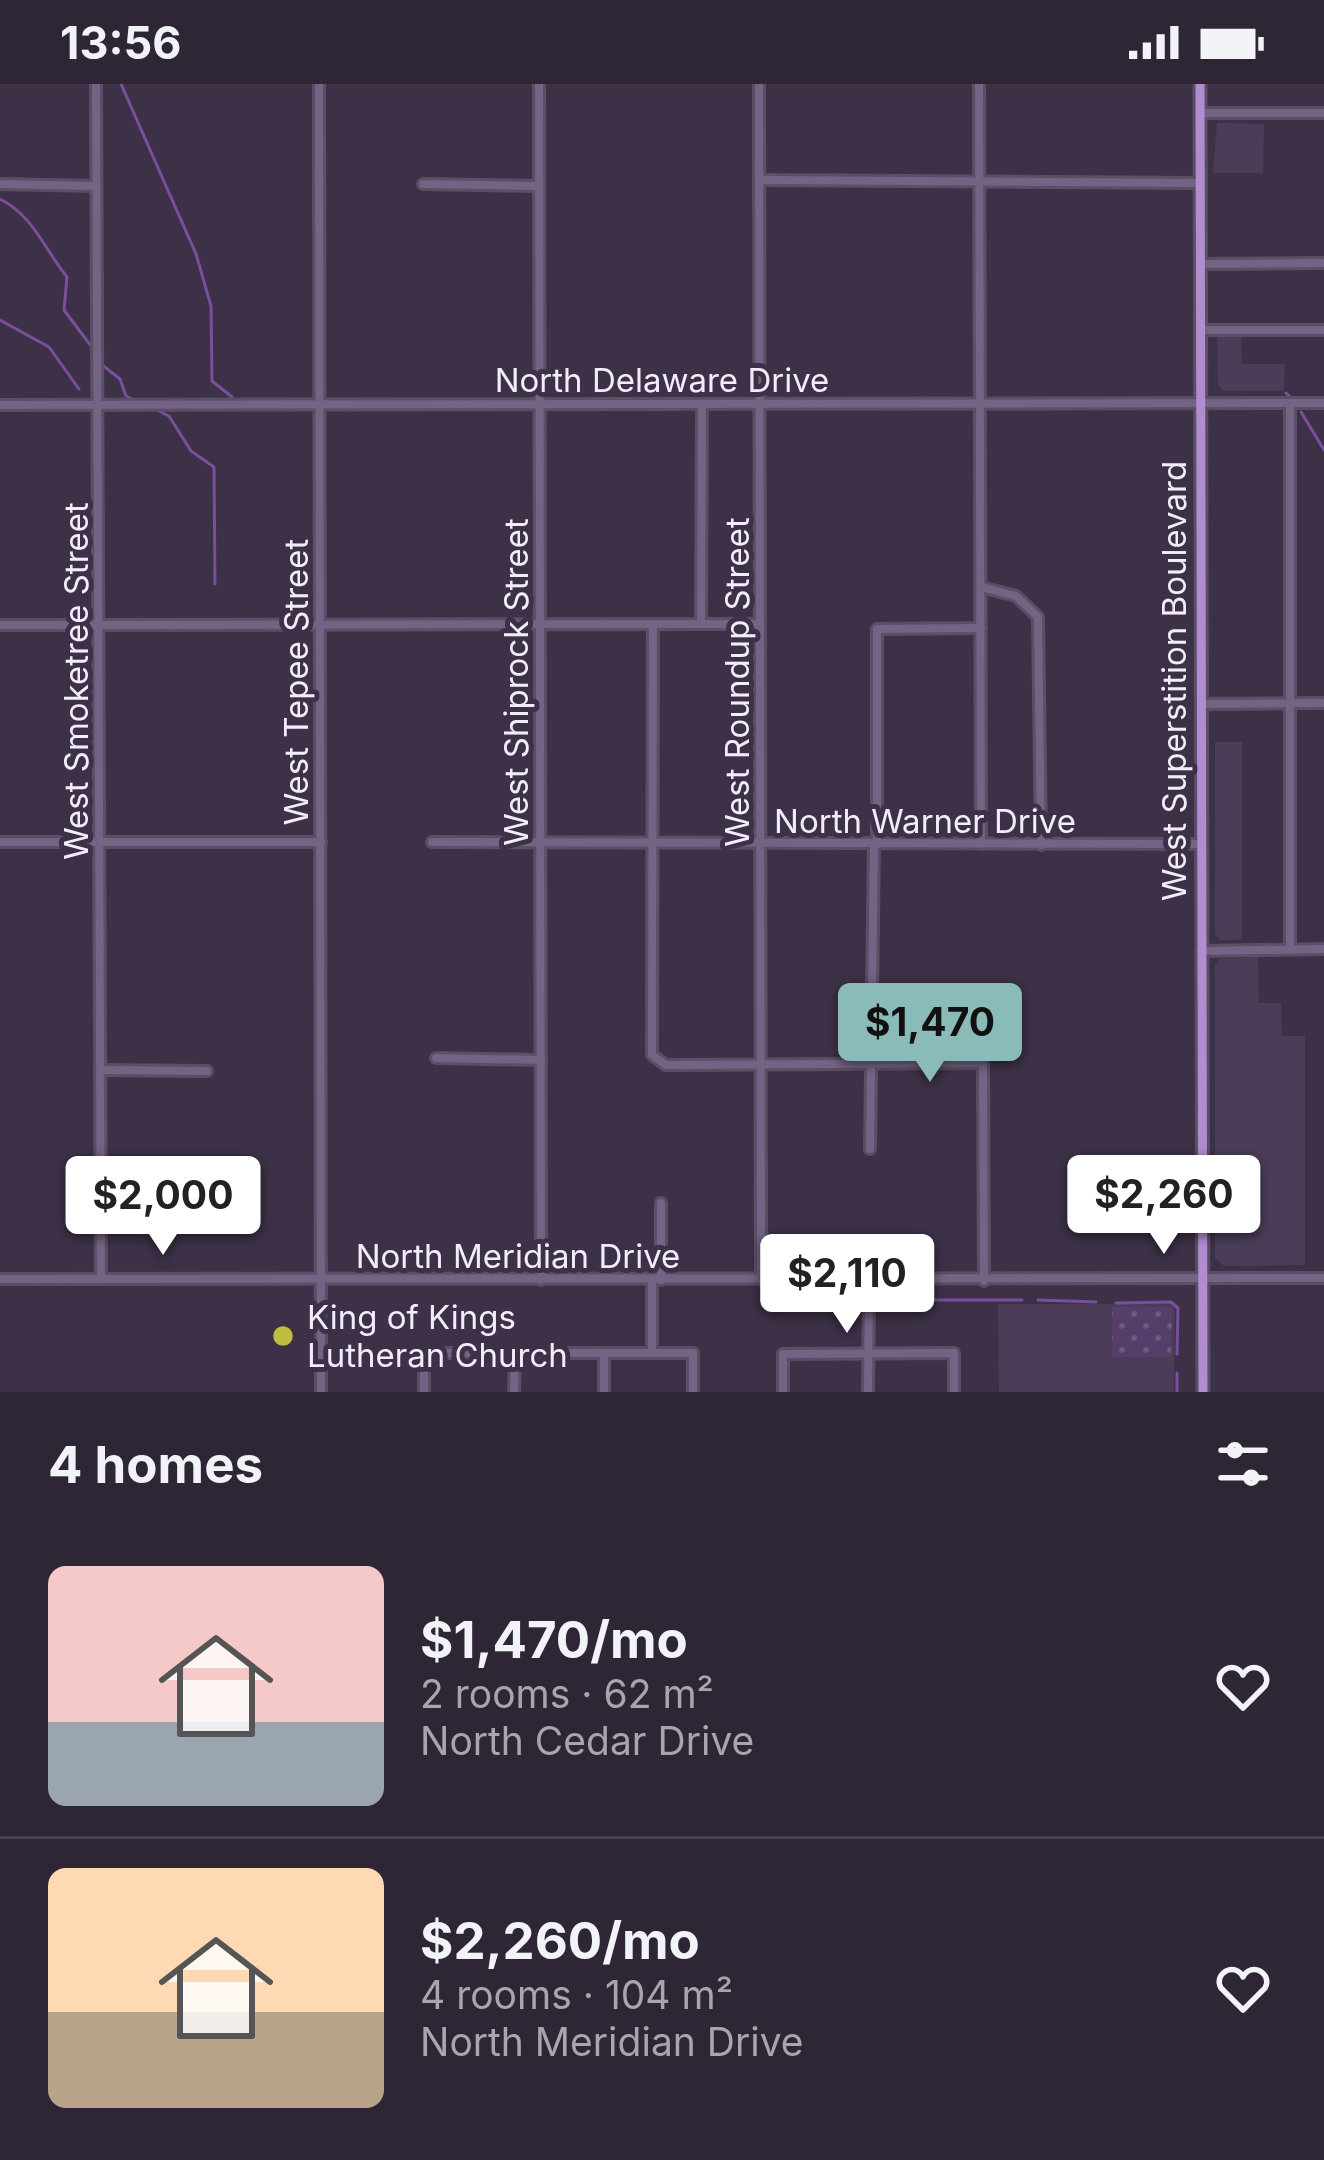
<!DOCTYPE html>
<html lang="en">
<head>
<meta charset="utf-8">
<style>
  :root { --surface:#2e2535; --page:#3a3141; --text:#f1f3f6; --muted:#a7a5ad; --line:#494250; --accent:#8bbbb9 }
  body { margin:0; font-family:Inter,sans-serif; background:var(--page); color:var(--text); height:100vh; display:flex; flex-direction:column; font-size:45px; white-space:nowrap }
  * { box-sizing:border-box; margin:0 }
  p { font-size:39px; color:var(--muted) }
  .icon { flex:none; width:66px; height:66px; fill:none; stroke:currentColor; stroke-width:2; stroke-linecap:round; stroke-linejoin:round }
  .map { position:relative; height:1308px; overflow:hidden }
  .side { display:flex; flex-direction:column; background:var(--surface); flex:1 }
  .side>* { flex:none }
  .price { position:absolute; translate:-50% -102px; padding:0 27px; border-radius:12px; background:#fff; color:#222; font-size:39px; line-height:78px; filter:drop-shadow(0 3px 6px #0008) }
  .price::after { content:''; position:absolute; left:50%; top:72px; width:36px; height:27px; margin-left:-18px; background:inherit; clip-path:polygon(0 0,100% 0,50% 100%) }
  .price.on { background:var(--accent); color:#111 }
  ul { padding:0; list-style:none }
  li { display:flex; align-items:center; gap:36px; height:300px; padding:0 48px }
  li+li { border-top:3px solid var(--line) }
  li span { display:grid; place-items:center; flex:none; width:336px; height:240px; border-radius:18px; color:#555 }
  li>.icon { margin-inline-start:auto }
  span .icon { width:144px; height:144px; fill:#fffc; stroke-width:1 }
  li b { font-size:51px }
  h2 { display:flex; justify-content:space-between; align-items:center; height:144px; padding:0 48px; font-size:51px }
  .status { display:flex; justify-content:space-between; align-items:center; height:84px; padding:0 60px; background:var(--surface); direction:ltr }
  .status svg { height:33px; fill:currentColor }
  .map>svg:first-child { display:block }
</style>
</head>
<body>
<div class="status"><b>13:56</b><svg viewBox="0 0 49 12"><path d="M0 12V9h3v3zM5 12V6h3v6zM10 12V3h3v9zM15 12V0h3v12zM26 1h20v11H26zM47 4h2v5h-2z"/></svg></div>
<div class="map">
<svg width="1324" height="1308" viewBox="0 0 1324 1308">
  <defs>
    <pattern id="grass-dots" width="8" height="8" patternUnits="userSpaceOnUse" patternTransform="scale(3)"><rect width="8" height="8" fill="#553e69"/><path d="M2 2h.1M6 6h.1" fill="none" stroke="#6e5a7f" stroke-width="1.8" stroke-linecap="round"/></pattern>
  </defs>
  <rect width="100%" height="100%" fill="#3d3147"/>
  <g fill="#4b3d58">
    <polygon points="1217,39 1264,40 1263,89 1213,89"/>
    <polygon points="1217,252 1241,252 1242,280 1285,280 1284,307 1224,307 1218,301"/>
    <polygon points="1215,658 1242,658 1242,856 1221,856 1215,850"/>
    <polygon points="1258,873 1259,919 1281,919 1282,952 1305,952 1305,1181 1224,1182 1215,1174 1215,882 1220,875"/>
    <polygon points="998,1220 1175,1220 1174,1308 999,1308"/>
  </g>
  <polygon fill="url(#grass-dots)" points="1112,1223 1172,1223 1171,1273 1112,1273"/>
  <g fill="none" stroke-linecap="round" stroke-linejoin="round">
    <g stroke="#794f9b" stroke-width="3">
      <polyline points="121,0 196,170 211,222 212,297 232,313"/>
      <path d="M0,115C33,131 45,166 67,193L64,226L94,266"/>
      <polyline points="0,236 49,263 79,305"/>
      <polyline points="101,280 120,295 126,312 138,318"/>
      <polyline points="1286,309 1291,314"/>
      <polyline points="153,324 169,332 191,367 214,383 215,500"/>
      <polyline points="1301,328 1324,366"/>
      <polyline points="882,1216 1022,1216"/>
      <polyline points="1038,1216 1096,1218"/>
      <polyline points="1116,1219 1171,1218 1178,1224 1177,1270"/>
      <polyline points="1177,1289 1177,1308"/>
    </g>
    <defs>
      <g id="minor">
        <polyline points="96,0 101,1195"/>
        <polyline points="319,0 321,1308"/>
        <polyline points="539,0 541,1196"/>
        <polyline points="759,0 761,1196"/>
        <polyline points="979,0 981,760"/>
        <polyline points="1200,29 1324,29"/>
        <polyline points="759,96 1200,99"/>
        <polyline points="0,100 95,102"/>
        <polyline points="423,100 539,102"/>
        <polyline points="1201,180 1324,179"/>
        <polyline points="1201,246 1324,246"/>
        <polyline points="1290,319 1290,865"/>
        <polyline points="0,321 1324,319"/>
        <polyline points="981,503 1016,512 1038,533 1041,761"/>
        <polyline points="653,540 652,971 666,981 983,979 984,1197"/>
        <polyline points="701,540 702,320"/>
        <polyline points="0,541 760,540"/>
        <polyline points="1201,620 1324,619"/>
        <polyline points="0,758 321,758"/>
        <polyline points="432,758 1202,760"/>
        <polyline points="877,760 877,545 981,544"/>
        <polyline points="1201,867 1324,865"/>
        <polyline points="436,974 541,976"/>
        <polyline points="101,986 207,987"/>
        <polyline points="870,1065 874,760"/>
        <polyline points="0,1195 1324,1194"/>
        <polyline points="652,1196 652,1268"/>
        <polyline points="661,1196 661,1119"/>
        <polyline points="424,1308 424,1269 693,1269 693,1308"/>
        <polyline points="514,1308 515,1269"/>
        <polyline points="604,1308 604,1269"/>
        <polyline points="783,1308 783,1270 954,1269 954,1308"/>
        <polyline points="868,1308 869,1196"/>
      </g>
      <polyline id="major" points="1200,0 1203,1308"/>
    </defs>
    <use href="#minor" stroke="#5a4f64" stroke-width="14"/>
    <use href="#major" stroke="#5a4f64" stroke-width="15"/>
    <use href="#minor" stroke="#746384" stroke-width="8"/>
    <use href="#major" stroke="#b18cd1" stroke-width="9"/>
  </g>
  <circle fill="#c1bd40" stroke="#3d3147" stroke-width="4.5" cx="283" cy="1252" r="12"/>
  <g text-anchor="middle" stroke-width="10" stroke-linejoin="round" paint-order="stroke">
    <g font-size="33" fill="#f3ecfa" stroke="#3d3147">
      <text x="662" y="308">North Delaware Drive</text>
      <text transform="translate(76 597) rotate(-90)" y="12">West Smoketree Street</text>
      <text transform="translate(1174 597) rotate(-90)" y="12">West Superstition Boulevard</text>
      <text transform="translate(296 598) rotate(-90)" y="12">West Tepee Street</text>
      <text transform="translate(516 598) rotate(-90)" y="12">West Shiprock Street</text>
      <text transform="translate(737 598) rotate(-90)" y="12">West Roundup Street</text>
      <text x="925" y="749">North Warner Drive</text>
      <text x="518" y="1184">North Meridian Drive</text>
    </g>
    <g font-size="33" fill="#f3ecfa" stroke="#3d3147" text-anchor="start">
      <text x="307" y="1245">King of Kings<tspan x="307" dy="38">Lutheran Church</tspan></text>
    </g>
  </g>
</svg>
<b class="price on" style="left:930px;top:1001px">$1,470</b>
<b class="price" style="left:1164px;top:1173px">$2,260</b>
<b class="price" style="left:163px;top:1174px">$2,000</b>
<b class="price" style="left:847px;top:1252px">$2,110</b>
</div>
<section class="side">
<h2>4 homes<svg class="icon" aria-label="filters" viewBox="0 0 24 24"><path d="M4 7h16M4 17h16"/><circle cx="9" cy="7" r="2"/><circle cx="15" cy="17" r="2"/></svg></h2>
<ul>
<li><span style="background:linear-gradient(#f6c9c9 65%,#9aa5b1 0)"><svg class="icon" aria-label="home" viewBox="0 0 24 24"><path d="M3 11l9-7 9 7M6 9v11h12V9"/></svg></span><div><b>$1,470/mo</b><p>2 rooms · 62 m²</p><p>North Cedar Drive</p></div><svg class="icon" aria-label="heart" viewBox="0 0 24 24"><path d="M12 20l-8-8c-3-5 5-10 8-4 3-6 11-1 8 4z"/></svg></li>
<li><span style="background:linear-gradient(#ffd9b3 60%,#b9a48a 0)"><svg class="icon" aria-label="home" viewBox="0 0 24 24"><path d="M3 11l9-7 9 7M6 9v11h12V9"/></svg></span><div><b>$2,260/mo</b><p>4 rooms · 104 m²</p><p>North Meridian Drive</p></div><svg class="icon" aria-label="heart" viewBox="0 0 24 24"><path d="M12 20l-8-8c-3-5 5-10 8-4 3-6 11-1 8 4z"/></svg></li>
</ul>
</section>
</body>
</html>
